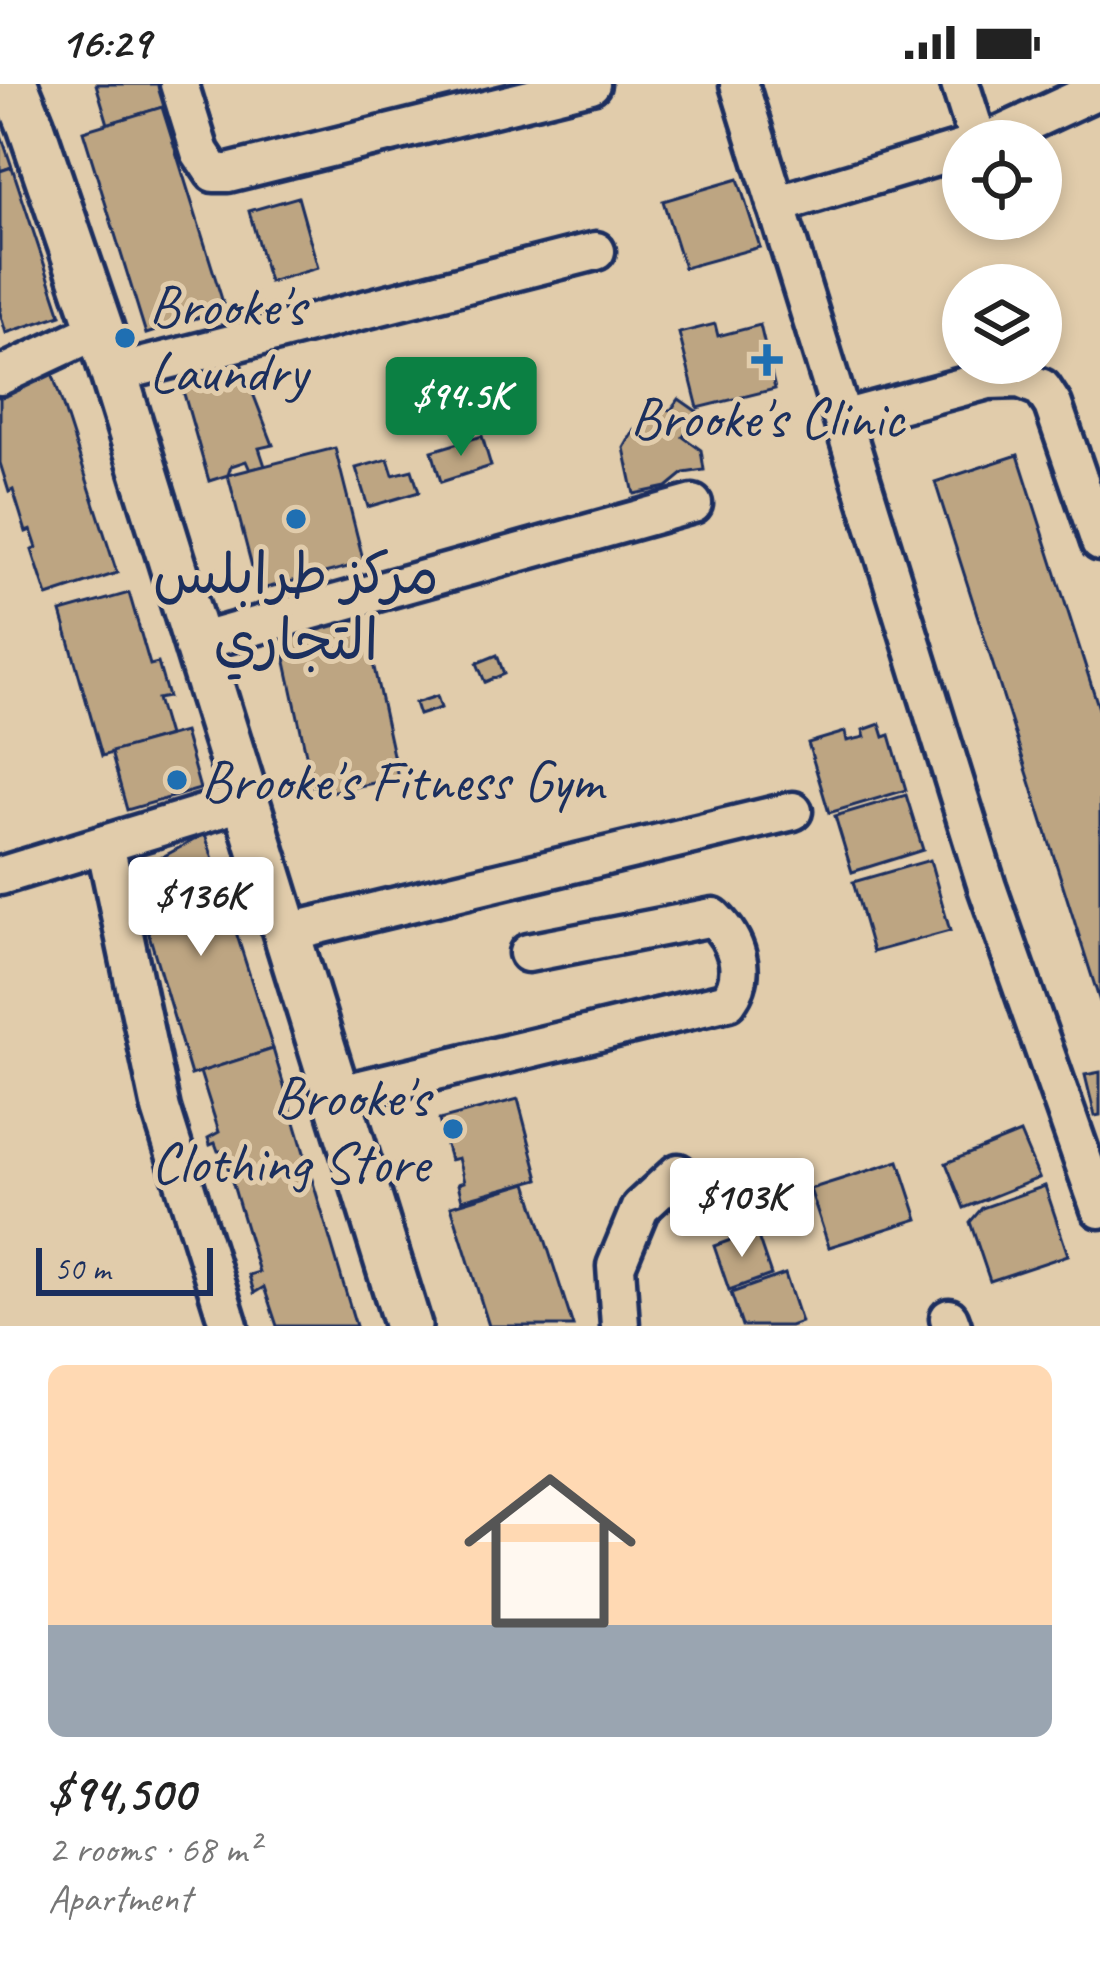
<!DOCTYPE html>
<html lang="en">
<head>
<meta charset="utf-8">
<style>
  :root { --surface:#fff; --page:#f6f6f6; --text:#222; --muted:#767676; --accent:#0b8043 }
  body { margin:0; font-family:Caveat,"Playpen Sans Arabic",sans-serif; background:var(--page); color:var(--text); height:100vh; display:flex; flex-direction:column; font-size:45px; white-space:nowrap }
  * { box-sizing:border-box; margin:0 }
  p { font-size:39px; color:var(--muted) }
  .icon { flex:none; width:66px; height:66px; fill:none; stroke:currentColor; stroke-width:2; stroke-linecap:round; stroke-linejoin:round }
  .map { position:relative; height:1242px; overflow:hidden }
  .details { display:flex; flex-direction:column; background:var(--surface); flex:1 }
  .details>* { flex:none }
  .controls { position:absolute; left:942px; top:36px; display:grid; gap:24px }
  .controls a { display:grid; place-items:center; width:120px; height:120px; border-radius:50%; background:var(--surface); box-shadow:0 6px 18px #0003; font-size:60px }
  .scale { position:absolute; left:36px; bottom:30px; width:177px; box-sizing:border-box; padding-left:12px; border:6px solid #1b2f5e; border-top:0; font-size:33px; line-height:42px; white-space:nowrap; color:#1b2f5e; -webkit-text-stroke:9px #e1ccab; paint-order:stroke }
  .price { position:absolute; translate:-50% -102px; padding:0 27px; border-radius:12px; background:#fff; color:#222; font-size:39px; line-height:78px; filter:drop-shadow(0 3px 6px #0008) }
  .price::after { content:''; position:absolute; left:50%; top:72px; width:36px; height:27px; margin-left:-18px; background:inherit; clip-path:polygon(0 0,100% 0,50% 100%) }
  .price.on { background:var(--accent); color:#fff }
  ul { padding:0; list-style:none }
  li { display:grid; align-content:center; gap:24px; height:636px; padding:0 48px }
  li span { display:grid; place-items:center; height:372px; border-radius:18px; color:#555 }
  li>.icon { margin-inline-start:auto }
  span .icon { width:216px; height:216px; fill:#fffc; stroke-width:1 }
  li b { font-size:51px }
  .status { display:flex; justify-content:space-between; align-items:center; height:84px; padding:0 60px; background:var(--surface); direction:ltr }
  .status svg { height:33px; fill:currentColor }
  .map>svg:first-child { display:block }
</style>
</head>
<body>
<div class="status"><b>16:29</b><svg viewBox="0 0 49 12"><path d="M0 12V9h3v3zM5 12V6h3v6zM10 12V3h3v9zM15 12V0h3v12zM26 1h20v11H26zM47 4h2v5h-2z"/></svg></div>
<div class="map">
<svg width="1100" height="1242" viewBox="0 0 1100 1242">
  <rect width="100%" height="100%" fill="#e1ccab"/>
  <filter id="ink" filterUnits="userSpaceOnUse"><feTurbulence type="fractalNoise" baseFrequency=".00833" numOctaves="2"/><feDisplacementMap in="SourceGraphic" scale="24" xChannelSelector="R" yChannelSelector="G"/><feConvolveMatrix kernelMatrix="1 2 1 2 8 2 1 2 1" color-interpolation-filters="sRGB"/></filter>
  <g filter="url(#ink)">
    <g fill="#bda582" stroke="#1b2f5e" stroke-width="3">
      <polygon points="96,0 168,0 173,20 108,40"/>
      <polygon points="162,23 225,225 146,250 83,47"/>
      <polygon points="0,48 12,83 0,87"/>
      <polygon points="12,83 61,231 6,249 0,229 0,87"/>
      <polygon points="738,95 760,163 684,184 663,117"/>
      <polygon points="298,113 318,184 269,198 249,127"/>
      <polygon points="715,240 718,252 760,241 775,305 698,324 679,249"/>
      <polygon points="240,276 273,361 259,364 265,382 250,386 246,377 231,382 228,391 209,397 176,282"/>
      <polygon points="51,285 117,489 47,512 32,466 37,464 31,446 26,448 13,406 9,408 0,379 0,301"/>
      <polygon points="679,315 699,329 683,353 701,366 704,386 684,389 667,403 634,410 624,364 634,346 663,325 671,326"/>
      <polygon points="482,352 491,382 441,398 432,367"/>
      <polygon points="335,364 364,479 258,506 228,391"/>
      <polygon points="1018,371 1100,628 1100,918 935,398"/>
      <polygon points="388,375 393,391 412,386 419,408 368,423 356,384"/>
      <polygon points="129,509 150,581 158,579 168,613 157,615 168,652 102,672 61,528"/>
      <polygon points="362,528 398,694 315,711 279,546"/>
      <polygon points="497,571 504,590 485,598 477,579"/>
      <polygon points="437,612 441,624 419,631 415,619"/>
      <polygon points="880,640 884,653 890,651 906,706 829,729 808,659 845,648 847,657 865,653 863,646"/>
      <polygon points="184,648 200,705 127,726 111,668"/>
      <polygon points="906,711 923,766 852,788 835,732"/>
      <polygon points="205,750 273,965 191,991 131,790"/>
      <polygon points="930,776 950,847 873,868 853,798"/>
      <polygon points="273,965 356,1242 277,1242 264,1203 254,1209 249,1191 259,1188 223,1067 218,1067 215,1059 210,1061 208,1054 219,1048 200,988"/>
      <polygon points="1100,988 1100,1031 1095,1032 1085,991"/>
      <polygon points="518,1015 539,1095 462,1116 458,1100 464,1098 458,1074 450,1076 439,1036"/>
      <polygon points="1020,1049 1039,1094 964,1124 946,1079"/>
      <polygon points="899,1077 918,1135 829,1163 810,1105"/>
      <polygon points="527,1099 573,1242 489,1242 451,1122"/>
      <polygon points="1045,1102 1068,1171 990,1197 970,1138 982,1124"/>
      <polygon points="756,1147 771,1191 729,1206 714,1162"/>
      <polygon points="785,1190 801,1238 790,1242 742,1242 731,1209"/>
    </g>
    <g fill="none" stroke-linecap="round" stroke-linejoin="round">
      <defs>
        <g id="minor">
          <polyline points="179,0 200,68 214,89 228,89 591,0"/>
          <polyline points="739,0 987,803 1100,1125"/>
          <polyline points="960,0 978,57"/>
          <polyline points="987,57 1100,5"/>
          <polyline points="776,121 963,65"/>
          <polyline points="113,290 596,167"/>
          <polyline points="0,292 100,245"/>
          <polyline points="843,335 988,296 1020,295 1042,304 1053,321 1100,458"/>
          <polyline points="198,558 693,420"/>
          <polyline points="105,760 161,1025 229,1242"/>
          <polyline points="0,792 245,717"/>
          <polyline points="285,849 793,727"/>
          <path d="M336,1011L728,917C749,888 736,856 713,833L528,869"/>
          <polyline points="949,1234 952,1242"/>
          <polyline points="620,1242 616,1182 640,1124 678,1089"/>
        </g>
        <polyline id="major" points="14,0 31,42 100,245 408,1242"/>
      </defs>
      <use href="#minor" stroke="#1b2f5e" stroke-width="45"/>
      <use href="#major" stroke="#1b2f5e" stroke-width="54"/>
      <use href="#minor" stroke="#e1ccab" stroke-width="36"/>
      <use href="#major" stroke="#e1ccab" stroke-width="45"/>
    </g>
  </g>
  <g fill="#1f6fb2" stroke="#e1ccab" stroke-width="4.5">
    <circle cx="125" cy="254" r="12"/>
    <path d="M761 258h12v12h12v12h-12v12h-12v-12h-12v-12h12z"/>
    <circle cx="296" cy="435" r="12"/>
    <circle cx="177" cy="696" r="12"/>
    <circle cx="453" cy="1045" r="12"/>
  </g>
  <g text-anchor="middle" stroke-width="10" stroke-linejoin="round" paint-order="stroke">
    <g font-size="57" fill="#1b2f5e" stroke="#e1ccab" text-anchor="start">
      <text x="149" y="241">Brooke's<tspan x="149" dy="66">Laundry</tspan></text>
      <text x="767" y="353" text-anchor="middle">Brooke's Clinic</text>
      <text x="296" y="509" text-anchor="middle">مركز طرابلس<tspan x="296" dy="66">التجاري</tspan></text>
      <text x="201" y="716">Brooke's Fitness Gym</text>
      <text x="429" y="1032" text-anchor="end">Brooke's<tspan x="429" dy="66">Clothing Store</tspan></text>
    </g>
  </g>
</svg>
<div class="controls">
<a><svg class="icon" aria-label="locate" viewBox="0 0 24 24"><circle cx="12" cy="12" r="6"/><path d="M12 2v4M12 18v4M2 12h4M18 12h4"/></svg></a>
<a><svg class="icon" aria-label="layers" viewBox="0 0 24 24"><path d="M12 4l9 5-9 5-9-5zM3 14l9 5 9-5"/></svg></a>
</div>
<div class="scale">50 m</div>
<b class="price on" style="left:461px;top:375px">$94.5K</b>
<b class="price" style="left:201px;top:875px">$136K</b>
<b class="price" style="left:742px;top:1176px">$103K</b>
</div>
<section class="details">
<ul>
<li><span style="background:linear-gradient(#ffd9b3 70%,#9aa5b1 0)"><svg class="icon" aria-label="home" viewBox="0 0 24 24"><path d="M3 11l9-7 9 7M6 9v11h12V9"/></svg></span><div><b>$94,500</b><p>2 rooms · 68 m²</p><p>Apartment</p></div></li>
</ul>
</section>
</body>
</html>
